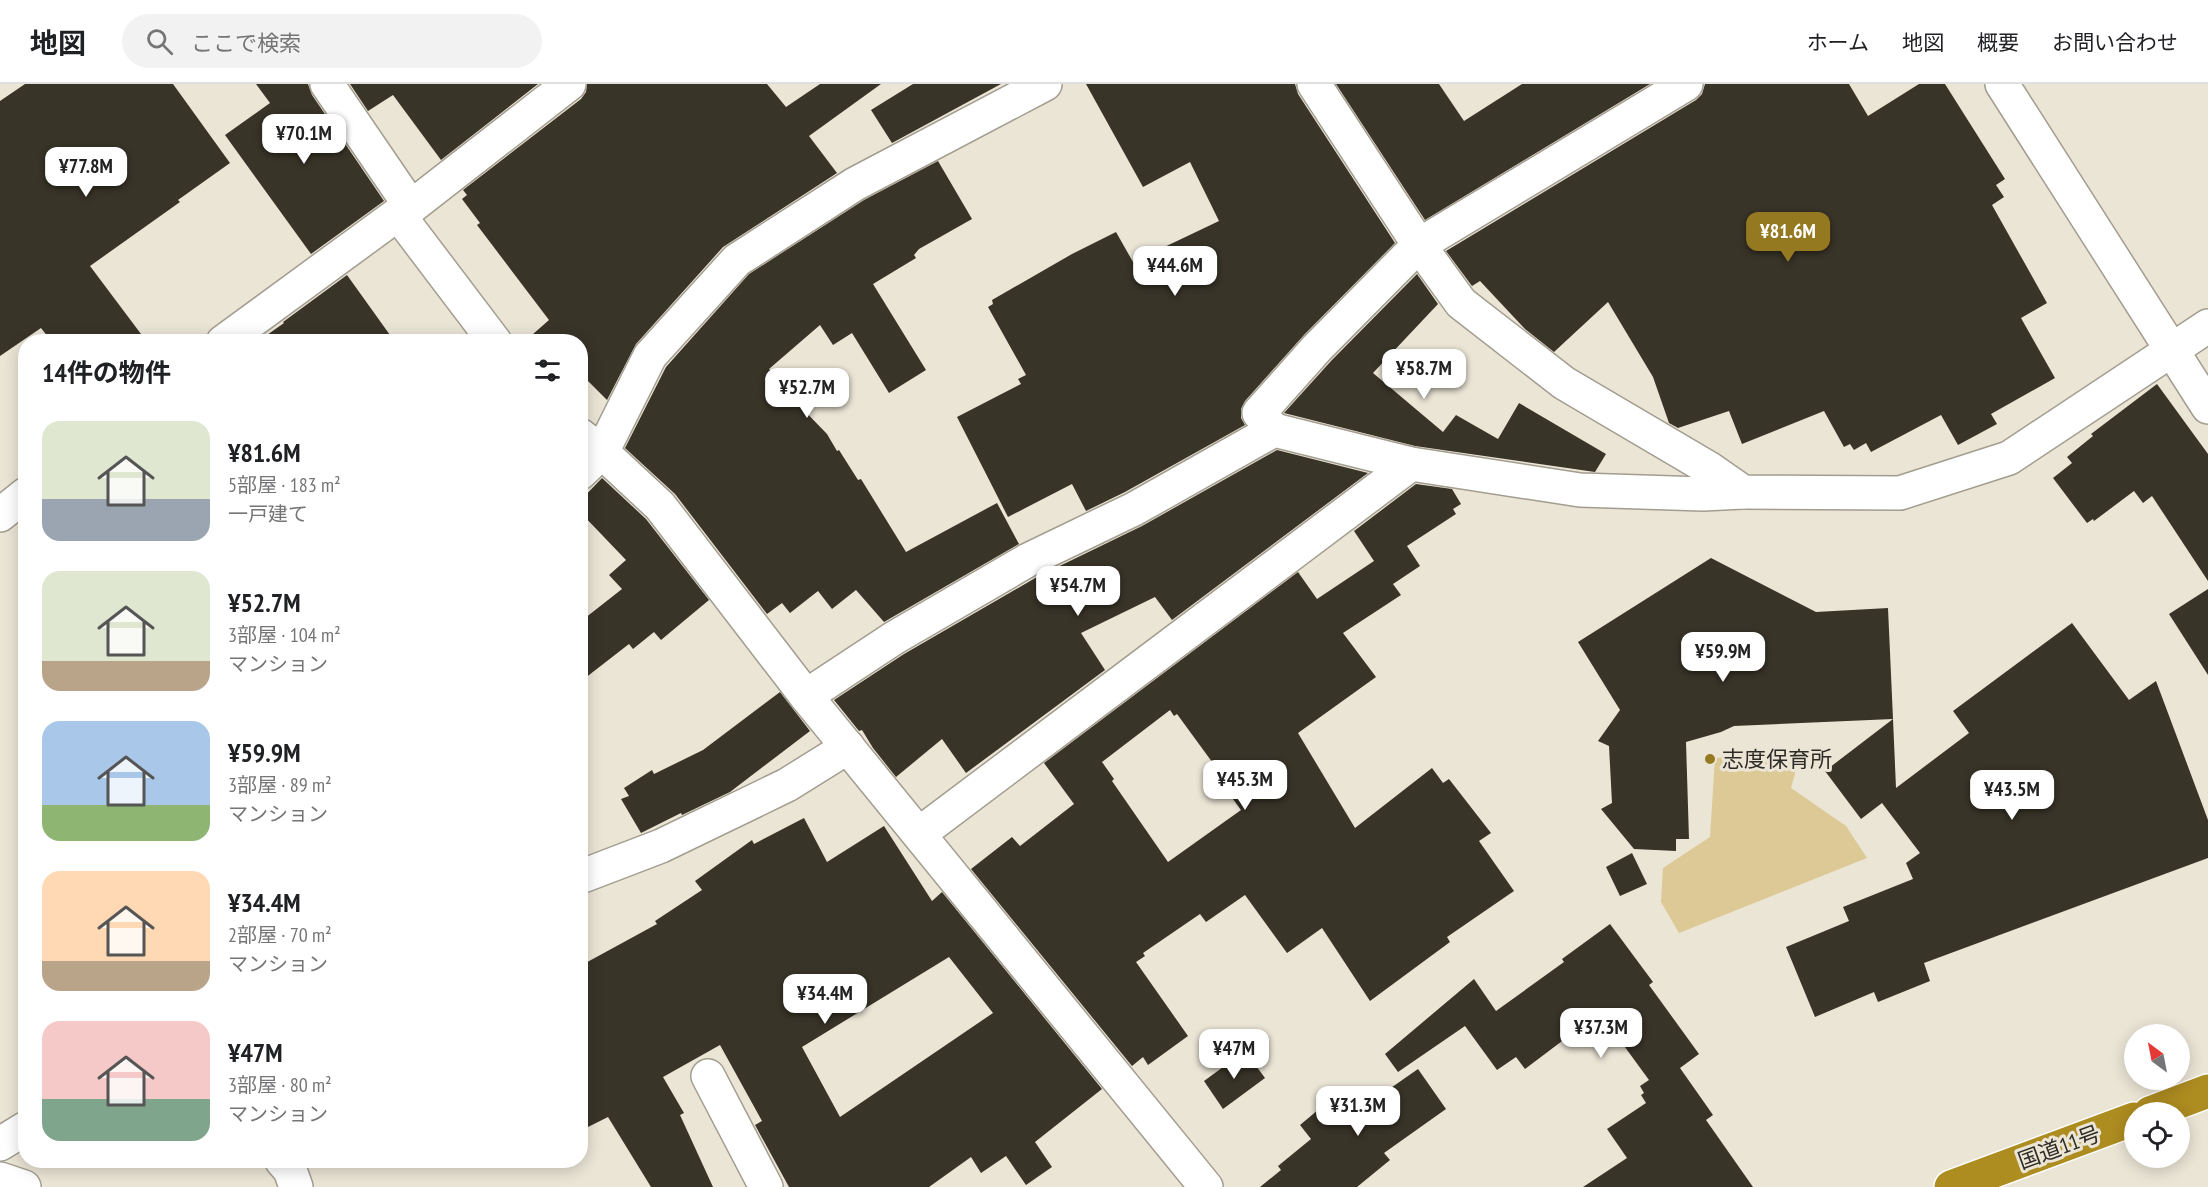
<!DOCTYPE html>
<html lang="ja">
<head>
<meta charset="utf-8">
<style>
  :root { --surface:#fff; --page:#f2f2f2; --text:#202124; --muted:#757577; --line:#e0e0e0; --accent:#957920 }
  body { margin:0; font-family:"PT Sans Narrow","Noto Sans JP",sans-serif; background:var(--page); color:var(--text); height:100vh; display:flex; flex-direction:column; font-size:22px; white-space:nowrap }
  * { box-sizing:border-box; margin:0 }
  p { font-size:20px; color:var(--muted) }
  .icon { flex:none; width:33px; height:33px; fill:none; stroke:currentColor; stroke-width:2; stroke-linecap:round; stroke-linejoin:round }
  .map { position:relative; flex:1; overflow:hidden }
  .sheet { position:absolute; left:18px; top:250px; width:570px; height:834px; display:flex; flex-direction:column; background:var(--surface); border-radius:24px; box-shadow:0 3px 15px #0003 }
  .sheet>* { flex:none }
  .needle { width:39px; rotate:328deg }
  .buttons { position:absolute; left:2124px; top:940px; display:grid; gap:12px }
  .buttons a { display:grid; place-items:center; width:66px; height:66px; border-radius:50%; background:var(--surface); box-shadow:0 3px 15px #0003; font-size:30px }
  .price { position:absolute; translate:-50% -51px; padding:0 14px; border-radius:12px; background:#fff; color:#222; font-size:20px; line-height:39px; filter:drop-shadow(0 2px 3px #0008) }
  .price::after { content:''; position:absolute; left:50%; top:36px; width:18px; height:14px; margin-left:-9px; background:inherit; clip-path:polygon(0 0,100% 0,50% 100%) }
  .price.on { background:var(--accent); color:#fff }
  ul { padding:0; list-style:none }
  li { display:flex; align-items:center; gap:18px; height:150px; padding:0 24px }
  li span { display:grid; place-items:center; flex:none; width:168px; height:120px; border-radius:18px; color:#555 }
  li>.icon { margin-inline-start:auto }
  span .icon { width:72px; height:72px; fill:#fffc; stroke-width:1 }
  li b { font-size:26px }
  h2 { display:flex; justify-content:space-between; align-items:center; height:72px; padding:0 24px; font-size:26px }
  header { display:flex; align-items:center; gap:36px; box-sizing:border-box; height:84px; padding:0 30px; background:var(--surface); border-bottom:2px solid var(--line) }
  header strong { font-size:28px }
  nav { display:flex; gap:33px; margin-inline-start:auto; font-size:21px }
  .search { width:420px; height:54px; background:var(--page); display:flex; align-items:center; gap:15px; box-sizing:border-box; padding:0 21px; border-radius:33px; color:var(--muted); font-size:22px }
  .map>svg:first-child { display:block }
</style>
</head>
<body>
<header>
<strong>地図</strong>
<div class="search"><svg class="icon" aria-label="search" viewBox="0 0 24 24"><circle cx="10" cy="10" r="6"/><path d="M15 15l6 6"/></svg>ここで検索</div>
<nav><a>ホーム</a><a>地図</a><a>概要</a><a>お問い合わせ</a></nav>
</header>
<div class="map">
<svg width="2208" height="1103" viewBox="0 0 2208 1103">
  <rect width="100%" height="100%" fill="#ebe5d6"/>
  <polygon fill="#ddc995" points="1801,668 1791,704 1846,742 1867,774 1679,849 1661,818 1663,784 1710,753 1715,674"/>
  <g fill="#393428" fill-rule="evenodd">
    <polygon points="25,0 173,0 230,79 178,116 180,118 90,182 147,258 52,258 41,244 0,272 0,17"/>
    <polygon points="256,0 308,0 312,11 384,117 311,170 225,51 270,19"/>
    <polygon points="350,0 538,0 441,76 393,11 368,27"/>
    <polygon points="587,0 767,0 786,23 820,0 881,0 809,52 837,89 723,163 636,260 607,316 580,289 580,258 524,258 549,236 477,141 480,139 462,115 467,111 463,106 581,15 586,8"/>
    <polygon points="913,0 1001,0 892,59 871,26"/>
    <polygon points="1086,0 1295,0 1298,10 1395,159 1304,251 1245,317 1241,325 1241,334 1245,341 1125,408 1086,427 1072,400 1008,433 957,333 1021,300 1018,295 1026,291 988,223 993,220 992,216 1072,170 1116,148 1133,178 1219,137 1190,78 1143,103"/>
    <polygon points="1336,0 1439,0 1464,37 1522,0 1650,0 1425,136"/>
    <polygon points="1705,0 1849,0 1868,32 1919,0 1945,0 2005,95 1996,101 2004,113 1992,121 2047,219 2021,234 2055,294 1991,330 1997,340 1958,361 1941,331 1871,368 1866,359 1854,366 1850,360 1844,363 1824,327 1742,360 1729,327 1678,344 1669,339 1653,293 1608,218 1554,268 1525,245 1480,197 1472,202 1446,167 1696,16 1702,10"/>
    <polygon points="938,77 972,135 919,165 914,171 916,174 873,200 926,286 889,309 852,249 833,261 820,241 769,285 795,315 794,316 827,350 837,367 839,366 858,396 861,395 906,468 997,419 1019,460 884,538 856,506 832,525 818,507 790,529 782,519 767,530 675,410 625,364 666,283 749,190 864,116"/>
    <polygon points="1417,190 1438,220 1373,289 1443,348 1456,331 1498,355 1519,319 1606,370 1595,388 1415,362 1284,329 1331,277"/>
    <polygon points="347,191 395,258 257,258 284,239 283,238"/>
    <polygon points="2157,300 2208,370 2208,497 2152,412 2143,419 2134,407 2094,437 2093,435 2087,439 2053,394 2072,379 2067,373 2093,352 2091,350"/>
    <polygon points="1277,366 1368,389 1172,536 1155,513 1081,549 1105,586 966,689 942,655 896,693 873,664 862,646 859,647 834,616 904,570 1037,493 1142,442"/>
    <polygon points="602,394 646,435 709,516 661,556 654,548 633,565 629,560 580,598 580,538 622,505 609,491 626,476 580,428 580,417"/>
    <path d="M1416,400L1452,405L1461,420L1453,425L1456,430L1407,462L1420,482L1393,500L1401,511L1343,549L1376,593L1298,649L1355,744L1432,684L1443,699L1449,695L1491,749L1479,757L1514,807L1447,853L1450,858L1370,917L1322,844L1287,869L1245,811L1206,838L1200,830L1143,869L1145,872L1136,878L1188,952L1148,981L1143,973L1132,982L971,785L1012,753L1020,762L1074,720L1044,679L1298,488L1317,515L1374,477L1354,447ZM1170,626L1174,632L1177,630L1226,697L1222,700L1241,726L1168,778L1112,697L1114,695L1102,678Z"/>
    <polygon points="1711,474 1816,528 1888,524 1893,635 1734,642 1721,648 1686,658 1689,755 1676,755 1676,767 1634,765 1601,725 1612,719 1609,662 1598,657 1620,626 1578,558"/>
    <polygon points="2208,505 2208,591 2169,530"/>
    <polygon points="2072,539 2129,616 2156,597 2208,736 2208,774 1924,879 1930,897 1878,918 1874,908 1815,933 1786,863 1849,837 1843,823 1913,795 1906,779 1920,769 1882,719 1861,735 1825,687 1893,635 1896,704 1969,649 1953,627"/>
    <polygon points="780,608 810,647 730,708 682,731 681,729 641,749 621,715 629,712 624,704 652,686 654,690 703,666"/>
    <path d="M804,734L827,778L884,742L932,817L942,808L1102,1005L1035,1058L1052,1083L1026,1101L1006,1072L981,1089L971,1073L929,1103H789L755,1041L762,1037L720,961L663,993L684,1029L680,1031L713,1103H651L608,1033L580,1047V882L657,840L655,837L702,806L695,797L752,756L754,760ZM949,873L993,929L840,1033L802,963Z"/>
    <polygon points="1632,769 1647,800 1620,812 1606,783"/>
    <polygon points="1610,840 1653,898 1649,901 1699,970 1680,984 1713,1031 1706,1036 1753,1103 1583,1103 1627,1074 1607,1045 1646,1019 1641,1011 1644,1009 1640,1002 1649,996 1611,944 1607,947 1599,937 1581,950 1578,945 1525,985 1516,973 1497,986 1465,942 1398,988 1385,970 1474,895 1496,927 1564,878 1562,875"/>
    <polygon points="1245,967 1265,994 1223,1025 1204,997"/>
    <polygon points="1418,985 1446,1025 1384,1069 1390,1076 1357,1103 1260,1103 1281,1086 1278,1082 1311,1055 1300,1041 1336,1011 1352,1031"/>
  </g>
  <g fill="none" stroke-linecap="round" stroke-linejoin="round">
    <defs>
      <g id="street">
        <polyline points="327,0 411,123"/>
        <polyline points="1314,0 1419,161 1461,219 1564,299 1710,385 1743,408 1900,409 2009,374 2208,242"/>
        <polyline points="2002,0 2208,323"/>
        <polyline points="398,130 495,258"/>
        <polyline points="223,258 398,130 411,123 569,0"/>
        <polyline points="1274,346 1411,380 1580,406 1703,410 1743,408"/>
        <polyline points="580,351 602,368 660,422 806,612 1206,1103"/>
        <polyline points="580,389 602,368 650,272 737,176 855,100 1045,0"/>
        <polyline points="0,431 26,410"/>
        <polyline points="806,612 894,554 1028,476 1134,425 1274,346 1259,329 1317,264 1419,161 1686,0"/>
        <polyline points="919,750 1411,380"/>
        <polyline points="580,793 661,762 787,701 848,663"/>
        <polyline points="708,992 766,1103"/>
        <polyline points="0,1060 26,1044"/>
        <polyline points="282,1077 290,1086 296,1103"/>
        <polyline points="0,1095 24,1103"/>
      </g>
      <g id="highway">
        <polyline points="2150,1029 2208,1007"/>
        <polyline points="1951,1103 2134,1035"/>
      </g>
    </defs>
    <use href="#street" stroke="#a29d8f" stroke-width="36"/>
    <use href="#highway" stroke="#fff" stroke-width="36"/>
    <use href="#street" stroke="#fff" stroke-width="33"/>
    <use href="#highway" stroke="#ad8c20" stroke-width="33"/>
  </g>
  <circle fill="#957920" stroke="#ebe5d6" stroke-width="2" cx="1710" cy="675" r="6"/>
  <g text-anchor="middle" stroke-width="6" stroke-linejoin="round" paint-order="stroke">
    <g font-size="22" fill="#2e2c26" stroke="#ebe5d6" text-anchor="start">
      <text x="1722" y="683">志度保育所</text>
    </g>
    <g font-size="22" fill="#2e2c26" stroke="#ebe5d6">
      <text transform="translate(2059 1063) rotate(-20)" y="8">国道11号</text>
    </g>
  </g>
</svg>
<div class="buttons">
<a><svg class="needle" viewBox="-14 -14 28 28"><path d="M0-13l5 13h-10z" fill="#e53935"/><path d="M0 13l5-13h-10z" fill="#757577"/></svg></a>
<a><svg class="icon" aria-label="locate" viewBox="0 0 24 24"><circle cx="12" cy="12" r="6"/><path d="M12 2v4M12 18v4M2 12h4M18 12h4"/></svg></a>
</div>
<b class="price" style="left:304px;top:81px">¥70.1M</b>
<b class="price" style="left:86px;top:114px">¥77.8M</b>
<b class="price on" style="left:1788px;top:179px">¥81.6M</b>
<b class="price" style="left:1175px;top:213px">¥44.6M</b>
<b class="price" style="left:1424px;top:316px">¥58.7M</b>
<b class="price" style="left:807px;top:335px">¥52.7M</b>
<b class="price" style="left:1078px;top:533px">¥54.7M</b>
<b class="price" style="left:1723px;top:599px">¥59.9M</b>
<b class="price" style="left:1245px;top:727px">¥45.3M</b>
<b class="price" style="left:2012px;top:737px">¥43.5M</b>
<b class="price" style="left:825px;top:941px">¥34.4M</b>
<b class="price" style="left:1601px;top:975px">¥37.3M</b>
<b class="price" style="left:1234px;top:996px">¥47M</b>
<b class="price" style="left:1358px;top:1053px">¥31.3M</b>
<section class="sheet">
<h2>14件の物件<svg class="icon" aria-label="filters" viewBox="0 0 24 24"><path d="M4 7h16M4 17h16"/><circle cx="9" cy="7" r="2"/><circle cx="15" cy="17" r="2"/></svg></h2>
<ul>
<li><span style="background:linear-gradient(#dfe7d0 65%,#9aa5b1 0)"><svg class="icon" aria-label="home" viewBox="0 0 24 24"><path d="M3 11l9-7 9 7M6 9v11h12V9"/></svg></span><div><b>¥81.6M</b><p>5部屋 · 183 m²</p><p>一戸建て</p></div></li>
<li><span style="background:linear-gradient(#dfe7d0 75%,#b9a48a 0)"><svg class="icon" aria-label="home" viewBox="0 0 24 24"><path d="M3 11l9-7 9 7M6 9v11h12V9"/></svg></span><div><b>¥52.7M</b><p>3部屋 · 104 m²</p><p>マンション</p></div></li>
<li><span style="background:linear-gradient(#a9c7e8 70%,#8fb573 0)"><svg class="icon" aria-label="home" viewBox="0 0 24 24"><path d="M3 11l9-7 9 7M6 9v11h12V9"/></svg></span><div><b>¥59.9M</b><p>3部屋 · 89 m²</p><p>マンション</p></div></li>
<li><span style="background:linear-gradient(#ffd9b3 75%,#b9a48a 0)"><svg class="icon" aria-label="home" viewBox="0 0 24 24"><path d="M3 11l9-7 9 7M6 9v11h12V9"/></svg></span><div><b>¥34.4M</b><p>2部屋 · 70 m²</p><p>マンション</p></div></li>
<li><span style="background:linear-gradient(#f6c9c9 65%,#7fa58c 0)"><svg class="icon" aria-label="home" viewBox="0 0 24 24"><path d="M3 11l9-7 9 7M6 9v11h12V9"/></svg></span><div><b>¥47M</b><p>3部屋 · 80 m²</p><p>マンション</p></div></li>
</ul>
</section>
</div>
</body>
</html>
